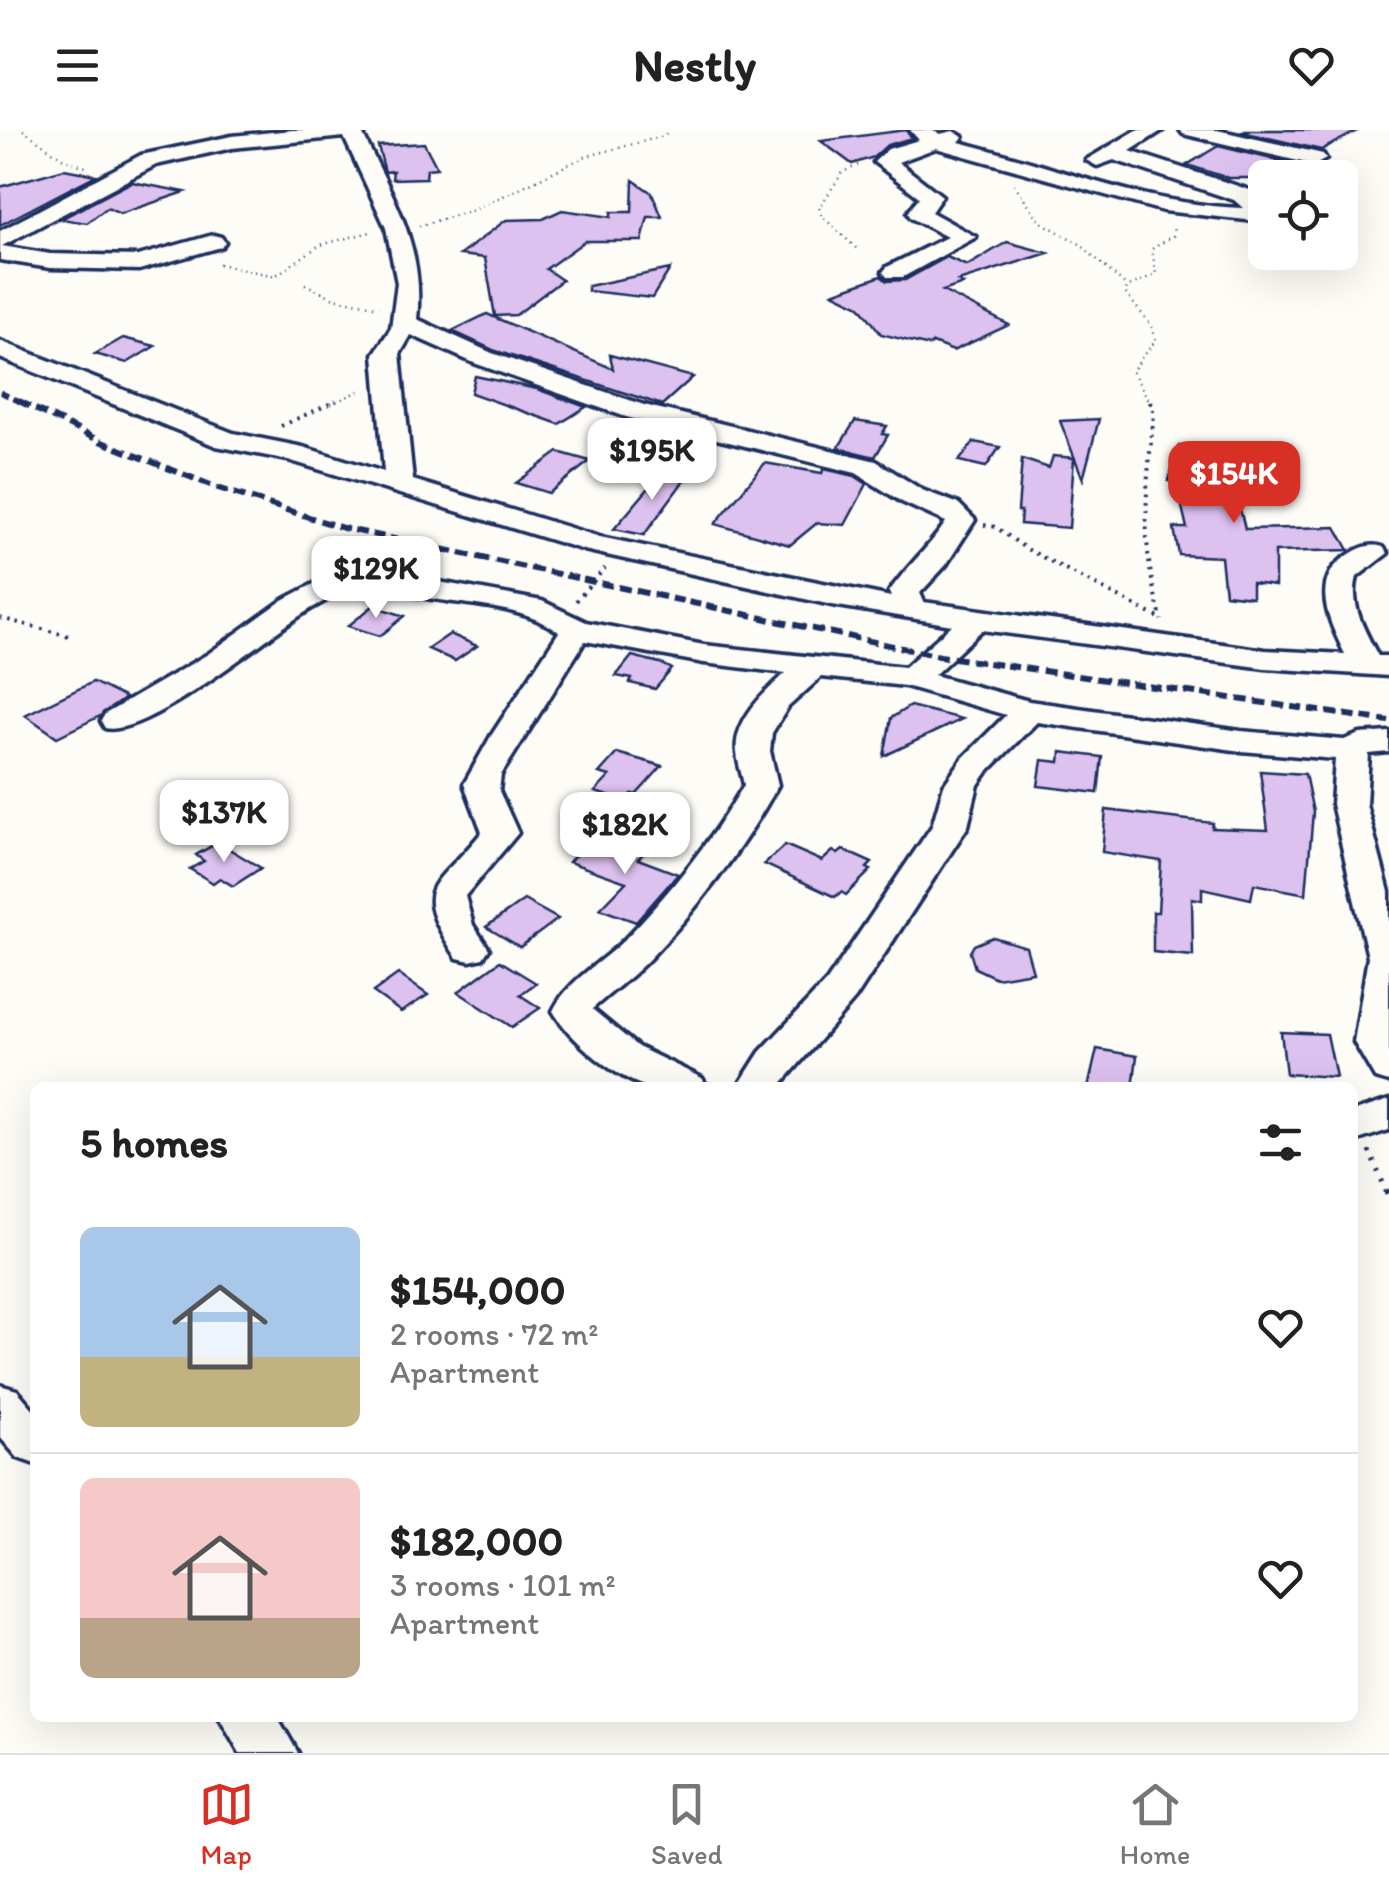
<!DOCTYPE html>
<html lang="en">
<head>
<meta charset="utf-8">
<style>
  :root { --surface:#fff; --page:#f2f2f2; --text:#222; --muted:#767676; --line:#e0e0e0; --accent:#d93025 }
  body { margin:0; font-family:Itim,sans-serif; background:var(--page); color:var(--text); height:100vh; display:flex; flex-direction:column; font-size:38px; white-space:nowrap }
  * { box-sizing:border-box; margin:0 }
  p { font-size:32px; color:var(--muted) }
  .icon { flex:none; width:55px; height:55px; fill:none; stroke:currentColor; stroke-width:2; stroke-linecap:round; stroke-linejoin:round }
  .map { position:relative; flex:1; overflow:hidden }
  .sheet { position:absolute; left:30px; top:952px; width:1328px; height:640px; display:flex; flex-direction:column; background:var(--surface); border-radius:15px; box-shadow:0 10px 40px #0002 }
  .sheet>* { flex:none }
  .controls { position:absolute; left:1248px; top:30px; display:grid; gap:20px }
  .controls a { display:grid; place-items:center; width:110px; height:110px; border-radius:15px; background:var(--surface); box-shadow:0 10px 40px #0002; font-size:50px }
  .price { position:absolute; translate:-50% -85px; padding:0 22px; border-radius:20px; background:#fff; color:#222; font-size:32px; line-height:65px; filter:drop-shadow(0 2px 5px #0008) }
  .price::after { content:''; position:absolute; left:50%; top:60px; width:30px; height:22px; margin-left:-15px; background:inherit; clip-path:polygon(0 0,100% 0,50% 100%) }
  .price.current { background:var(--accent); color:#fff }
  ul { padding:0; list-style:none }
  li { display:flex; align-items:center; gap:30px; height:250px; padding:0 50px }
  li+li { border-top:2px solid var(--line) }
  li span { display:grid; place-items:center; flex:none; width:280px; height:200px; border-radius:15px; color:#555 }
  li>.icon { margin-inline-start:auto }
  span .icon { width:120px; height:120px; fill:#fffc; stroke-width:1 }
  li b { font-size:42px }
  h2 { display:flex; justify-content:space-between; align-items:center; height:120px; padding:0 50px; font-size:42px }
  header { display:flex; justify-content:space-between; align-items:center; height:130px; padding:0 50px; background:var(--surface); font-size:45px; font-weight:800 }
  .tabs { display:flex; justify-content:space-around; align-items:center; height:140px; border-top:2px solid var(--line); background:var(--surface); font-size:28px; color:var(--muted) }
  .tabs a { display:grid; justify-items:center; gap:5px }
  .tabs .current { color:var(--accent) }
  .map>svg:first-child { display:block }
</style>
</head>
<body>
<header><svg class="icon" aria-label="menu" viewBox="0 0 24 24"><path d="M4 6h16M4 12h16M4 18h16"/></svg>Nestly<svg class="icon" aria-label="heart" viewBox="0 0 24 24"><path d="M12 20l-8-8c-3-5 5-10 8-4 3-6 11-1 8 4z"/></svg></header>
<div class="map">
<svg width="1389" height="1623" viewBox="0 0 1389 1623">
  <rect width="100%" height="100%" fill="#fdfcf7"/>
  <filter id="ink" filterUnits="userSpaceOnUse"><feTurbulence type="fractalNoise" baseFrequency=".01" numOctaves="2"/><feDisplacementMap in="SourceGraphic" scale="20" xChannelSelector="R" yChannelSelector="G"/><feConvolveMatrix kernelMatrix="1 2 1 2 8 2 1 2 1" color-interpolation-filters="sRGB"/></filter>
  <g filter="url(#ink)">
    <g fill="#ddc1ef" stroke="#1b2f5e" stroke-width="2.5">
      <polygon points="906,0 912,8 887,15 874,27 852,34 821,11"/>
      <polygon points="1245,0 1359,0 1321,20 1242,2"/>
      <polygon points="424,13 437,38 427,39 426,48 392,49 393,41 385,42 378,16"/>
      <polygon points="1218,16 1293,34 1266,48 1228,48 1187,35"/>
      <polygon points="64,39 96,45 0,95 0,57"/>
      <polygon points="633,50 652,63 662,87 648,87 642,111 585,111 546,139 562,150 516,185 495,186 485,128 460,125 506,90 543,89 562,80 611,87 611,82 632,82"/>
      <polygon points="132,52 185,62 120,84 107,78 87,93 61,89"/>
      <polygon points="1007,112 1048,123 958,151 963,154 943,161 1009,195 953,221 933,213 929,216 881,204 860,176 833,163 881,146 887,151 905,150 947,127 967,136"/>
      <polygon points="670,139 652,168 588,161 588,156"/>
      <polygon points="487,184 613,239 610,225 693,247 662,275 493,220 452,201"/>
      <polygon points="123,208 155,216 127,233 95,224"/>
      <polygon points="475,246 537,259 586,277 559,294 471,263"/>
      <polygon points="1099,289 1083,349 1060,291"/>
      <polygon points="855,291 887,296 882,304 888,305 875,327 838,318"/>
      <polygon points="974,312 1000,317 986,337 959,331"/>
      <polygon points="1179,316 1220,322 1218,330 1228,336 1223,357 1235,358 1245,399 1336,397 1349,420 1275,422 1275,456 1252,453 1252,467 1225,464 1221,427 1179,425 1174,398 1187,398 1176,352 1168,351"/>
      <polygon points="558,322 590,331 549,363 516,353"/>
      <polygon points="1053,326 1074,328 1069,398 1020,394 1021,381 1018,381 1022,329 1049,338"/>
      <polygon points="765,333 822,343 824,339 855,346 867,354 845,395 817,393 790,415 715,394"/>
      <polygon points="665,339 688,345 644,405 614,399"/>
      <polygon points="373,476 405,486 380,506 348,496"/>
      <polygon points="450,504 477,516 455,531 428,519"/>
      <polygon points="632,526 660,533 672,539 655,559 630,553 632,549 616,546"/>
      <polygon points="93,552 125,568 100,586 57,607 25,585"/>
      <polygon points="910,576 962,589 884,626 891,588"/>
      <polygon points="1061,622 1102,627 1098,663 1038,656 1042,630 1060,632"/>
      <polygon points="617,623 662,636 636,665 632,664 625,671 595,662 610,646 599,643"/>
      <polygon points="1260,641 1305,644 1313,682 1306,764 1254,754 1251,769 1202,758 1202,770 1192,768 1193,826 1153,822 1153,782 1158,782 1161,731 1102,722 1106,680 1213,693 1212,698 1268,700"/>
      <polygon points="592,707 643,724 638,729 678,744 636,792 600,779 626,752 569,732"/>
      <polygon points="217,713 226,717 261,738 233,756 220,748 213,753 190,739 204,731 196,725"/>
      <polygon points="785,715 822,731 833,721 838,724 843,720 872,733 867,738 871,740 846,765 841,762 835,767 764,734"/>
      <polygon points="524,770 558,789 520,817 486,797"/>
      <polygon points="993,807 1026,817 1033,842 996,848 975,838 970,822 974,815"/>
      <polygon points="500,831 536,853 520,865 540,878 512,897 458,862"/>
      <polygon points="398,844 428,865 401,882 373,862"/>
      <polygon points="1281,902 1327,904 1336,947 1286,944"/>
      <polygon points="1097,919 1137,926 1133,958 1088,958"/>
    </g>
    <g fill="none" stroke-linecap="round" stroke-linejoin="round">
      <defs>
        <g id="minor">
          <path d="M292,0H367L363,5C393,67 425,117 417,189L492,223L644,275L876,331L922,360L959,374L975,390L946,435L920,463L924,472L1265,520L1345,524C1329,492 1309,450 1347,426C1359,418 1369,413 1383,417L1388,423L1357,447C1349,475 1365,501 1378,526H1389V546L1265,538L982,500L934,545L1029,571L1241,601L1344,610L1360,604L1389,602V622L1369,624L1366,674L1389,762V952L1375,948L1354,912L1368,827L1332,674L1335,629L1241,621L1037,592L987,642L978,655L968,696L855,869L778,958H737L760,922L827,851L932,696L944,655L963,628L1006,585L905,556L821,547L788,577L772,603L770,621L778,655C744,717 699,777 650,828C632,847 611,862 592,879L638,917L702,948L708,958C690,958 669,961 652,958C618,951 570,910 553,881C568,850 600,834 624,810C669,764 711,711 744,655C742,644 738,634 737,623C733,591 765,562 786,543L704,533L585,511L501,645L499,661L518,703L465,766L473,795L489,819L483,828L470,831L457,828C407,752 436,760 482,702L464,654L491,606L559,502C519,473 459,476 412,465C396,461 382,451 366,450C346,461 324,470 304,483C266,507 146,608 105,598L101,591L105,584L208,524L283,470L348,436L374,431L423,449L542,471L586,492L704,515L905,537L952,495L832,475L584,420L288,330L216,316L0,228V211L233,303L303,317L384,342L374,224L391,198L397,153L386,98L344,7L232,18L156,35L2,116L50,124L138,126L213,105L221,107L225,112L221,117L139,140L50,138L0,130V101L141,25L232,6ZM411,205L474,233L626,287L856,343L902,372L946,392C929,418 906,437 889,462L891,467L600,407L413,350L400,224Z"/>
          <path d="M910,0H933L940,4L953,1L963,7L959,12C1052,35 1146,76 1243,78L1234,70L1114,30L1097,36L1086,30L1137,0H1163L1130,21L1250,60L1265,74V92L1163,81L936,18L898,32L942,66L931,82L976,107L903,147H887L883,142L887,137L947,107L911,88L908,83L919,67L874,32L888,19L919,10Z"/>
          <polygon points="1180,0 1217,0 1323,24 1326,29 1315,35 1183,4"/>
          <polygon points="1389,970 1389,1000 1352,1012 1352,982"/>
          <polygon points="0,1255 17,1260 35,1281 35,1334 18,1328 0,1307"/>
          <polygon points="220,1588 278,1588 298,1623 240,1623"/>
        </g>
      </defs>
      <use href="#minor" stroke="#1b2f5e" stroke-width="7"/>
      <g stroke="#1b2f5e" stroke-width="2.5" stroke-dasharray="1 5" stroke-linecap="butt">
        <polyline points="23,0 65,30 86,37"/>
        <polyline points="1014,54 1041,92 1080,114 1127,157"/>
        <polyline points="419,96 474,80 584,27 664,6 669,0"/>
        <polyline points="856,118 822,86 819,78 843,42 861,34"/>
        <polyline points="219,134 275,146 320,115 374,101"/>
        <polyline points="305,154 334,168 379,177"/>
        <polyline points="331,274 362,260"/>
        <polyline points="1151,274 1132,241 1156,210 1151,195 1125,163 1127,157 1156,144 1152,119 1173,106 1174,95"/>
      </g>
      <g stroke="#1b2f5e" stroke-width="4" stroke-dasharray="2.5 6" stroke-linecap="butt">
        <path d="M1150,271L1154,284C1146,358 1139,418 1162,490"/>
        <polyline points="281,296 336,271"/>
        <polyline points="984,395 996,397 1025,418 1159,488"/>
        <polyline points="576,471 605,438"/>
        <polyline points="0,488 69,506"/>
      </g>
      <polyline stroke="#1b2f5e" stroke-width="5" stroke-dasharray="2.5 8" stroke-linecap="butt" points="1369,1021 1387,1062"/>
      <polyline stroke="#1b2f5e" stroke-width="6" stroke-dasharray="4 10" stroke-linecap="butt" points="1386,1060 1389,1067"/>
      <use href="#minor" fill="#fdfcf7" fill-rule="evenodd"/>
      <polyline stroke="#1b2f5e" stroke-width="5" stroke-dasharray="9 5" stroke-linecap="butt" points="0,262 24,274"/>
      <polyline stroke="#1b2f5e" stroke-width="6" stroke-dasharray="12 6" stroke-linecap="butt" points="19,271 102,312 218,358 343,398 940,526 1389,591"/>
    </g>
  </g>
</svg>
<div class="controls">
<a><svg class="icon" aria-label="locate" viewBox="0 0 24 24"><circle cx="12" cy="12" r="6"/><path d="M12 2v4M12 18v4M2 12h4M18 12h4"/></svg></a>
</div>
<b class="price" style="left:652px;top:373px">$195K</b>
<b class="price current" style="left:1234px;top:396px">$154K</b>
<b class="price" style="left:376px;top:491px">$129K</b>
<b class="price" style="left:224px;top:735px">$137K</b>
<b class="price" style="left:625px;top:747px">$182K</b>
<section class="sheet">
<h2>5 homes<svg class="icon" aria-label="filters" viewBox="0 0 24 24"><path d="M4 7h16M4 17h16"/><circle cx="9" cy="7" r="2"/><circle cx="15" cy="17" r="2"/></svg></h2>
<ul>
<li><span style="background:linear-gradient(#a9c7e8 65%,#c2b280 0)"><svg class="icon" aria-label="home" viewBox="0 0 24 24"><path d="M3 11l9-7 9 7M6 9v11h12V9"/></svg></span><div><b>$154,000</b><p>2 rooms · 72 m²</p><p>Apartment</p></div><svg class="icon" aria-label="heart" viewBox="0 0 24 24"><path d="M12 20l-8-8c-3-5 5-10 8-4 3-6 11-1 8 4z"/></svg></li>
<li><span style="background:linear-gradient(#f6c9c9 70%,#b9a48a 0)"><svg class="icon" aria-label="home" viewBox="0 0 24 24"><path d="M3 11l9-7 9 7M6 9v11h12V9"/></svg></span><div><b>$182,000</b><p>3 rooms · 101 m²</p><p>Apartment</p></div><svg class="icon" aria-label="heart" viewBox="0 0 24 24"><path d="M12 20l-8-8c-3-5 5-10 8-4 3-6 11-1 8 4z"/></svg></li>
</ul>
</section>
</div>
<nav class="tabs">
<a class="current"><svg class="icon" aria-label="map" viewBox="0 0 24 24"><path d="M3 6l6-2 6 2 6-2v14l-6 2-6-2-6 2zM9 4v14M15 6v14"/></svg>Map</a>
<a><svg class="icon" aria-label="saved" viewBox="0 0 24 24"><path d="M7 4h10v16l-5-4-5 4z"/></svg>Saved</a>
<a><svg class="icon" aria-label="home" viewBox="0 0 24 24"><path d="M3 11l9-7 9 7M6 9v11h12V9"/></svg>Home</a>
</nav>
</body>
</html>
